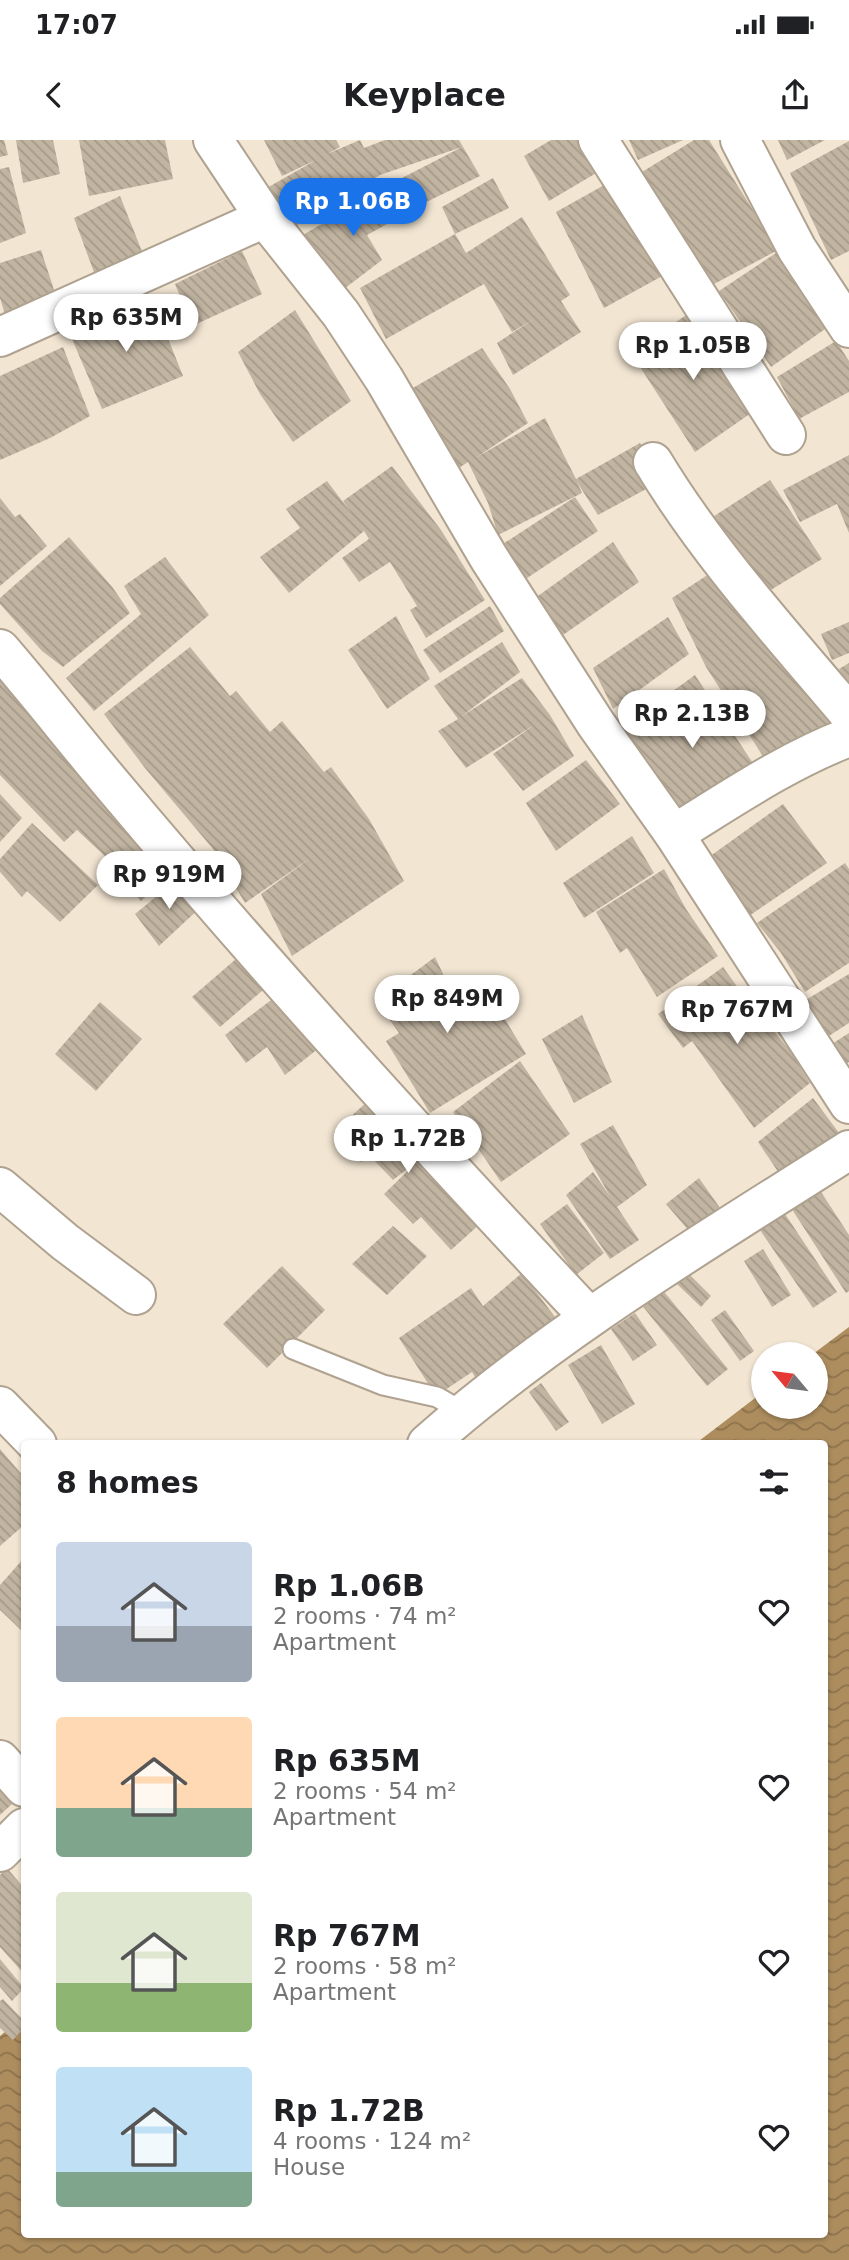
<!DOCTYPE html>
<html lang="en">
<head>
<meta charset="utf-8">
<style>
  :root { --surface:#fff; --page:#f6f6f6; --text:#202124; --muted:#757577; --accent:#1a73e8 }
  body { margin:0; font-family:"DejaVu Sans",sans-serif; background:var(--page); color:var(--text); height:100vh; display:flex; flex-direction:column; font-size:26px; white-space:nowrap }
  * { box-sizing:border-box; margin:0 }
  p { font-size:23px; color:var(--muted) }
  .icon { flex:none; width:38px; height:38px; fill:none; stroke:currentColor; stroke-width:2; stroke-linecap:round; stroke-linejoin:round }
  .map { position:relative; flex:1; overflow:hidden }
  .sheet { position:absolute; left:21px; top:1300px; width:807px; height:798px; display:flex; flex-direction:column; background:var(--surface); border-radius:7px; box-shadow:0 2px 5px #0004 }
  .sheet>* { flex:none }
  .needle { width:46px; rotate:299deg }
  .controls { position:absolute; left:751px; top:1202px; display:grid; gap:14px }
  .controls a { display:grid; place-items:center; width:77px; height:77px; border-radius:50%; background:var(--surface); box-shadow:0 2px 5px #0004; font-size:35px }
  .price { position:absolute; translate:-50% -60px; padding:0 16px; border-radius:24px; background:#fff; color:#222; font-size:23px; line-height:46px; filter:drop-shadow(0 2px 4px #0008) }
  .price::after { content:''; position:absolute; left:50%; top:42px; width:21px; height:16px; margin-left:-10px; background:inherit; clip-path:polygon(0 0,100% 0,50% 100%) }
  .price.active { background:var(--accent); color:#fff }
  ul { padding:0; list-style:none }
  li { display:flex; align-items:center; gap:21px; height:175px; padding:0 35px }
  li span { display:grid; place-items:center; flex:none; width:196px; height:140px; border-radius:7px; color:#555 }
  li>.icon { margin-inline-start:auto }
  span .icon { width:84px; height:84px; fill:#fffc; stroke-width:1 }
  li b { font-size:30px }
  h2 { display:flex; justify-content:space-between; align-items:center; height:84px; padding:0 35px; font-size:30px }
  .status { display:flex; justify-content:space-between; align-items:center; height:49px; padding:0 35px; background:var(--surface); direction:ltr }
  .status svg { height:19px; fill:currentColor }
  header { display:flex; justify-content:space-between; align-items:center; height:91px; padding:0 35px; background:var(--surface); font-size:32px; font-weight:800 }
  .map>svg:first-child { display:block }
</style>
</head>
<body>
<div class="status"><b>17:07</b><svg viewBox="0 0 49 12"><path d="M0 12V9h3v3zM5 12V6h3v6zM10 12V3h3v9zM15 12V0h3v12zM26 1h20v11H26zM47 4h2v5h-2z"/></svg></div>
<header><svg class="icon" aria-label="back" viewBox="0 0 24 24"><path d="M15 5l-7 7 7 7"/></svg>Keyplace<svg class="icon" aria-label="share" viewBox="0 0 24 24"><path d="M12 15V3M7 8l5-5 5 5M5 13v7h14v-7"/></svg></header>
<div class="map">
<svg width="849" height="2120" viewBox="0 0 849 2120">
  <defs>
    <pattern id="water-waves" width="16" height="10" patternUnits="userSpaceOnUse" patternTransform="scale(1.75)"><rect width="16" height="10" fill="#ad8d5e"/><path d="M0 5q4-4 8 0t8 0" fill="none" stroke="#8c724c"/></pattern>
    <pattern id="building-back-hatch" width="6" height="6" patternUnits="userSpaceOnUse" patternTransform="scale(1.75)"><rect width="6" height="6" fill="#c1b4a1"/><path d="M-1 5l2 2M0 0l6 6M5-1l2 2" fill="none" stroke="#a59a8a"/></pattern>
  </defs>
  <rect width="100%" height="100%" fill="#f2e5d2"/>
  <polygon fill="url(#water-waves)" points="849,1187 849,2120 0,2120 0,1896 24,1876 24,2095 824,2095 824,1304 695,1304 763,1252 763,1267 816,1267 816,1214 813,1214"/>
  <g fill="url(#building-back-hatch)">
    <polygon points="0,0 4,0 8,15 0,17"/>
    <polygon points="16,0 53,0 60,34 23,43"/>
    <polygon points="79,0 165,0 173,39 89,56"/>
    <polygon points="264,0 336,0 340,7 327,14 360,0 364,8 385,0 459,0 480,36 416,67 402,38 462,7 380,35 289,90 265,49 316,20 282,36"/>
    <polygon points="551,0 587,0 603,29 549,61 524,16"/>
    <polygon points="629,0 683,0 638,20"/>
    <polygon points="694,0 709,0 778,110 714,144 642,32"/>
    <polygon points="778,0 825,0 787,20"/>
    <polygon points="849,1 849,111 831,120 790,33"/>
    <polygon points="9,27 26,93 0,103 0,29"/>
    <polygon points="493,38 509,68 455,94 442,67"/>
    <polygon points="615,39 666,134 604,168 556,72"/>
    <polygon points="392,44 411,71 367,95 382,120 336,155 299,97"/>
    <polygon points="120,56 147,124 98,143 74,78"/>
    <polygon points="522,77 570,155 561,161 581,192 513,235 497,203 534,179 512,192 484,144 386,199 360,148 455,94 466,113"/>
    <polygon points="41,110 58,162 6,178 0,158 0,123"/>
    <polygon points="242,111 262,154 192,186 175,144"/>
    <polygon points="779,111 828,187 771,227 719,151"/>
    <polygon points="153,161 183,236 102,269 69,192"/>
    <polygon points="295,170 351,261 293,302 260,254 238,212"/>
    <polygon points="692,171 754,271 695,312 631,213"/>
    <polygon points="836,201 849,221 849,252 799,279 777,237"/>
    <polygon points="63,207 90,276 50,298 0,320 0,236"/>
    <polygon points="482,208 510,249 528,283 477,317 545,278 576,339 640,303 661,341 598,375 577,342 582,353 498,395 488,363 468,322 448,335 406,252"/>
    <polygon points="849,315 849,393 837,364 800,382 783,350"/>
    <polygon points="392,326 441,390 485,460 426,498 410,470 417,466 390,422 359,442 342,418 369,399 364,391 289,453 260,417 300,388 286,369 327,341 352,374 343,361"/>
    <polygon points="770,340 822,419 756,459 708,380"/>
    <polygon points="575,357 598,391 512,448 489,413"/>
    <polygon points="0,358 15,377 20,374 47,406 0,446"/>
    <polygon points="69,397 113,448 130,473 63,527 42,511 0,464 0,458"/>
    <polygon points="613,402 639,442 553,502 531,461"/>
    <polygon points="165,417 209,475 94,571 66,538 141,474 124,446"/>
    <polygon points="720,427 845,589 771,629 706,527 672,458"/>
    <polygon points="490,466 504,491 440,533 423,510"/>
    <polygon points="396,476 430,539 387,569 348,510"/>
    <polygon points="668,477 689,514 613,569 593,528"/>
    <polygon points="849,482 849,513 832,520 821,494"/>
    <polygon points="502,502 520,532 462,576 522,538 550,575 574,616 523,651 493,614 534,585 466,628 438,591 458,579 434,546"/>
    <polygon points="190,507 230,556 236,551 270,592 282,581 324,632 331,627 369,679 404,741 292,816 261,754 312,717 245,763 213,709 145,628 104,574"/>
    <polygon points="849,523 849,548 839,529"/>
    <polygon points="0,532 177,728 141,761 109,720 77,690 64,702 0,635"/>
    <polygon points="695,535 760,634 687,684 648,621 622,588"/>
    <polygon points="586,620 620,664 556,711 526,663"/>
    <polygon points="0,654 22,678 0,702"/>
    <polygon points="783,664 827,723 743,780 702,722"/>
    <polygon points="32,683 98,745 60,782 27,751 22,757 0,732 0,719"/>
    <polygon points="632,696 654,733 584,778 563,743"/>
    <polygon points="845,723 849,729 849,823 805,852 781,813 757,783"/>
    <polygon points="664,729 686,769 718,816 657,857 627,808 620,813 596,772"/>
    <polygon points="180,737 202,766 159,806 135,774"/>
    <polygon points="244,812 270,844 220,887 192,857"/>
    <polygon points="435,817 455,859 482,841 526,914 430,973 386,901 399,893 376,861"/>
    <polygon points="723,827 746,859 789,909 810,943 754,988 692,901 683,908 658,874"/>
    <polygon points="849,834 849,883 815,905 794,867"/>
    <polygon points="279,854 319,908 285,935 267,907 246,923 225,895"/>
    <polygon points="100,862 142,899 96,951 55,914"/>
    <polygon points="582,875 612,942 574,963 542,899"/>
    <polygon points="849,893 849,922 833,931 821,911"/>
    <polygon points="520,921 570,994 501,1042 453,972"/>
    <polygon points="813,958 842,997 781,1036 758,1002"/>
    <polygon points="370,959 481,1083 451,1110 421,1077 413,1084 384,1054 420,1019 393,1040 368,1014 361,1022 334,992"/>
    <polygon points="613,985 647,1045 617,1067 639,1100 610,1119 566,1055 593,1032 610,1056 580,1004"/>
    <polygon points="699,1038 725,1075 696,1099 666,1064"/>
    <polygon points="812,1038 849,1095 849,1151 846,1153 784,1057"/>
    <polygon points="567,1064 604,1113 576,1135 540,1084"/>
    <polygon points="783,1071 837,1152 813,1168 758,1087"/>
    <polygon points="393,1086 427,1116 387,1155 352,1124"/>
    <polygon points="763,1109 791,1155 772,1167 744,1121"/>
    <polygon points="282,1126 325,1170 267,1228 223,1184"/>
    <polygon points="522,1133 561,1185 480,1245 472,1232 436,1256 399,1198 471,1148 483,1166"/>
    <polygon points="688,1133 711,1156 701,1167 677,1144"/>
    <polygon points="656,1142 728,1229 707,1246 636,1158"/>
    <polygon points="725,1170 754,1211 740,1221 711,1180"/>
    <polygon points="635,1173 657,1205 633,1221 611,1189"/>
    <polygon points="601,1205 635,1264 602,1284 568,1225"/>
    <polygon points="541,1243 569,1282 556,1291 529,1252"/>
    <polygon points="0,1309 24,1337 24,1385 0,1406"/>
    <polygon points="24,1418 24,1493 0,1470 0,1445"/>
    <polygon points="0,1627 24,1653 0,1675"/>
    <polygon points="7,1728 24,1748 24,1834 0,1807 0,1735"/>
    <polygon points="0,1819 24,1848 12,1861 0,1847"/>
    <polygon points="3,1859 24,1881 24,1888 13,1900 0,1888 0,1861"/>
  </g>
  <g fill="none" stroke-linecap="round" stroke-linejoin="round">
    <defs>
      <polyline id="service" points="293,1209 383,1245 437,1257 463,1272"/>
      <g id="minor">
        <polyline points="213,0 265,78 341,174 384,239 489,418 596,584 674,694 849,964"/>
        <polyline points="598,0 786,295"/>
        <polyline points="740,0 797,109 849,188"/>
        <polyline points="0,197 265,78"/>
        <path d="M653,322C708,413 780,492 849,574"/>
        <path d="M0,509C39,554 76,602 115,648C267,829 426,1004 589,1177"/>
        <path d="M674,694C731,659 786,621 849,597"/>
        <polyline points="0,1047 65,1102 136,1155"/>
        <polyline points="0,1266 37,1304"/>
        <path d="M427,1304C556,1190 705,1102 849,1010"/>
        <polyline points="0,1620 24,1647"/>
        <polyline points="0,1712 24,1688"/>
      </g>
    </defs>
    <use href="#service" stroke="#afa290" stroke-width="23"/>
    <use href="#minor" stroke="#afa290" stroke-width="42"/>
    <use href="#service" stroke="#fff" stroke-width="19"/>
    <use href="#minor" stroke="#fff" stroke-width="38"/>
  </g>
</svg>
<div class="controls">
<a><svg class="needle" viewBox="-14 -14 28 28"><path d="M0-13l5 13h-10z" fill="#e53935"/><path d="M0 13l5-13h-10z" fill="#757577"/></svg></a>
</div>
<b class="price active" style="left:353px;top:98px">Rp 1.06B</b>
<b class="price" style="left:126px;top:214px">Rp 635M</b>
<b class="price" style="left:693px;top:242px">Rp 1.05B</b>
<b class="price" style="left:692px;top:610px">Rp 2.13B</b>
<b class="price" style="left:169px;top:771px">Rp 919M</b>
<b class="price" style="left:447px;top:895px">Rp 849M</b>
<b class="price" style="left:737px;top:906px">Rp 767M</b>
<b class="price" style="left:408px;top:1035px">Rp 1.72B</b>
<section class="sheet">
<h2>8 homes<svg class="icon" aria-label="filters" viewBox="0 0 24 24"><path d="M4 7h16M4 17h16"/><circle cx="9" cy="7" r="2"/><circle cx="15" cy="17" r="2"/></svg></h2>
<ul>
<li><span style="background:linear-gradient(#c9d6e8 60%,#9aa5b1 0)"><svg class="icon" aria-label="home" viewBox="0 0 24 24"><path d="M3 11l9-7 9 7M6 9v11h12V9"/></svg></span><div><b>Rp 1.06B</b><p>2 rooms · 74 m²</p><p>Apartment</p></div><svg class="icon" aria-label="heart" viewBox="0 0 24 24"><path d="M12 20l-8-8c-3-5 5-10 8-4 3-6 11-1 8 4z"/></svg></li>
<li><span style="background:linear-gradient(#ffd9b3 65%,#7fa58c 0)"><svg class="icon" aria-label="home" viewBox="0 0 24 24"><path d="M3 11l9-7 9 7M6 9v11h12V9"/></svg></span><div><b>Rp 635M</b><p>2 rooms · 54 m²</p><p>Apartment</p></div><svg class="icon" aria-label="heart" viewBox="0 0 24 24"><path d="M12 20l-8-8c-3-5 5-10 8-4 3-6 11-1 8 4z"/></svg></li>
<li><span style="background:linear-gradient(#dfe7d0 65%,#8fb573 0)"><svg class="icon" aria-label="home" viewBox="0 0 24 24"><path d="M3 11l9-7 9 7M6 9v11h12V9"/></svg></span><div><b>Rp 767M</b><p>2 rooms · 58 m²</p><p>Apartment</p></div><svg class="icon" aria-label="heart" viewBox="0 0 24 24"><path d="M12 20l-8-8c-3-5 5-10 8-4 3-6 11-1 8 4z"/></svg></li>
<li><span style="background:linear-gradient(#bfe0f5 75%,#7fa58c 0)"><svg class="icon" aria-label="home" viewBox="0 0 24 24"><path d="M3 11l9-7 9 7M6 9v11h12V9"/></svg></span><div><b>Rp 1.72B</b><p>4 rooms · 124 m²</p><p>House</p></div><svg class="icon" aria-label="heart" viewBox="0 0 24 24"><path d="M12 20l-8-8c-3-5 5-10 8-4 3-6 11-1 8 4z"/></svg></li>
</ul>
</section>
</div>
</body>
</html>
